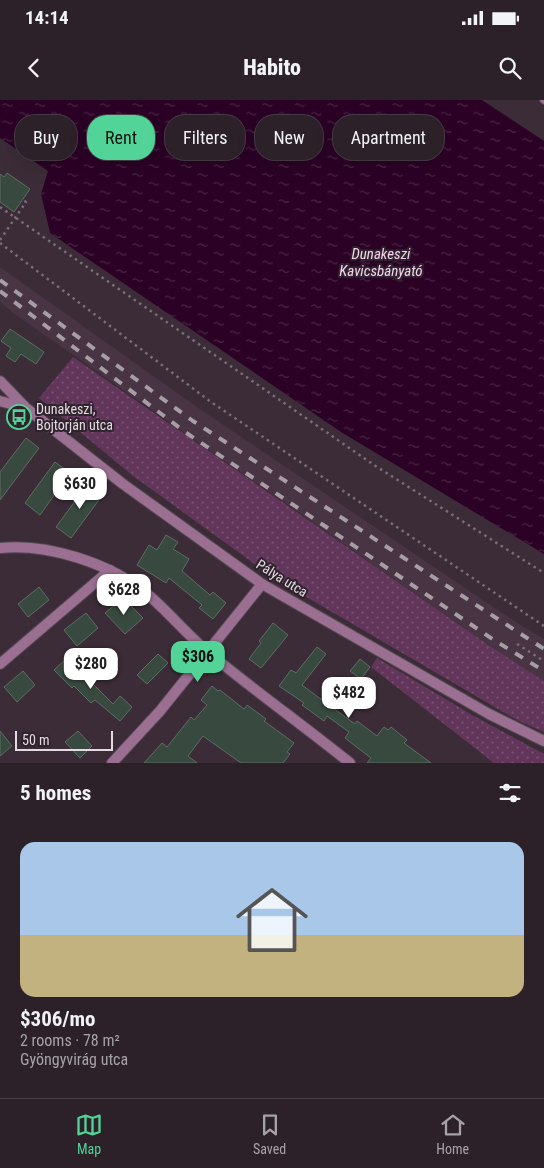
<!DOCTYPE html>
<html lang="en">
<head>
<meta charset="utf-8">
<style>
  :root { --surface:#2c2129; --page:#342931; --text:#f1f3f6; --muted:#a6a3a8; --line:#483e46; --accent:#52d397 }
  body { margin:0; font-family:"Roboto Condensed",sans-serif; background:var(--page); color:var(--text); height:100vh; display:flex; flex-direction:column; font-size:19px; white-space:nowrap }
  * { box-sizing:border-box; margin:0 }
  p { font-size:16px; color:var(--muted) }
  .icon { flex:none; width:28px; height:28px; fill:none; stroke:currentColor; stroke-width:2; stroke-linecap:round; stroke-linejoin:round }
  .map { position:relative; height:663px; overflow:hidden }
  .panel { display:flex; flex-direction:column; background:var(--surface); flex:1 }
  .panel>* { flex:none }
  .guide { position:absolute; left:15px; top:15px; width:515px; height:45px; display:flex; gap:10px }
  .scale { position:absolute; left:15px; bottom:12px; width:98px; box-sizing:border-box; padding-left:5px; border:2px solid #e4dbe2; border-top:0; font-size:14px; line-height:18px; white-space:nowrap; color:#e4dbe2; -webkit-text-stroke:4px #30232d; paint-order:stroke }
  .price { position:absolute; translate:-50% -42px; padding:0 11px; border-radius:10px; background:#fff; color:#222; font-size:16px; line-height:32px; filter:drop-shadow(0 1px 2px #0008) }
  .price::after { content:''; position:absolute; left:50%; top:30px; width:15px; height:11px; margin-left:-8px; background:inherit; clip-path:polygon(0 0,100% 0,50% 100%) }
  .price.current { background:var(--accent); color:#111 }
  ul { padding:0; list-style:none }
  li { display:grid; align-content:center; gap:10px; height:265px; padding:0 20px }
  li+li { border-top:1px solid var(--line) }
  li span { display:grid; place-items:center; height:155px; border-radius:15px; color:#555 }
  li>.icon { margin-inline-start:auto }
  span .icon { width:90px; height:90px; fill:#fffc; stroke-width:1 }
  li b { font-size:21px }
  h2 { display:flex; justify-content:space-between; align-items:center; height:60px; padding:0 20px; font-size:21px }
  .chip { padding:0 18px; border-radius:20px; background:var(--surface); box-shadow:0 5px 20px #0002,0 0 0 1px var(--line); font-size:18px; line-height:45px }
  .chip.current { background:var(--accent); color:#111 }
  .status { display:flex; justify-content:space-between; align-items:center; height:35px; padding:0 25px; background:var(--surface); direction:ltr }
  .status svg { height:14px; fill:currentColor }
  header { display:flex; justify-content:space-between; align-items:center; height:65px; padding:0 20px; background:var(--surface); font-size:22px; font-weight:800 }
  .tab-bar { display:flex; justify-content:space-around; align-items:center; height:70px; border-top:1px solid var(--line); background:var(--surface); font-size:14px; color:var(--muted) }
  .tab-bar a { display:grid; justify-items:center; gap:2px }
  .tab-bar .current { color:var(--accent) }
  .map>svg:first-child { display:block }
</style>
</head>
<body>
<div class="status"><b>14:14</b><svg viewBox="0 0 49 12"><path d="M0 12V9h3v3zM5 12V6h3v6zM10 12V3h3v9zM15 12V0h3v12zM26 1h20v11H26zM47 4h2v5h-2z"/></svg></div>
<header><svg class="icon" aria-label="back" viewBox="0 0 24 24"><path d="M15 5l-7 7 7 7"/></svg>Habito<svg class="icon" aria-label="search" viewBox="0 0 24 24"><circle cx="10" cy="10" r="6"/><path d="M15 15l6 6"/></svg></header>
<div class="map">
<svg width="544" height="663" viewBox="0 0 544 663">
  <defs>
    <pattern id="green-dots" width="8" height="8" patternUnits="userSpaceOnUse" patternTransform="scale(1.25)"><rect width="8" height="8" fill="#62365a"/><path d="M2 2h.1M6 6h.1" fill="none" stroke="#785271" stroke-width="1.8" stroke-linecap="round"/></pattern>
    <pattern id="water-ripples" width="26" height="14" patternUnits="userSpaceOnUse" patternTransform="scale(1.25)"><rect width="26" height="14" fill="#2b0226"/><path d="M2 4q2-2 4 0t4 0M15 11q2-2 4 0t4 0" fill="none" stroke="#4a2645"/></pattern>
  </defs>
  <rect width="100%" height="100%" fill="#3b2c37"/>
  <polygon fill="#483443" points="0,167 197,307 511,519 544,539 544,581 490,546 13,213 0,202"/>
  <g fill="url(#green-dots)">
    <polygon points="73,257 490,546 544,581 544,632 517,620 274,478 133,376 39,298"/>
    <polygon points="377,558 474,616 544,654 544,663 494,663 371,567"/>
  </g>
  <polygon fill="url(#water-ripples)" points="0,0 482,0 544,41 544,454 341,332 50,133 41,94 48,71 0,38"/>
  <g fill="#384a40" stroke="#5c6e64">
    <polygon points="7,73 30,89 14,112 0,102 0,74 4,77"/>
    <polygon points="10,229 44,252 36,264 21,254 15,262 6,256 11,248 1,241"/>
    <polygon points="26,338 39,348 0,400 0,372"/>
    <polygon points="55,362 70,373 40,415 25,403"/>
    <polygon points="89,382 104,393 71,438 56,427"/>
    <polygon points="166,435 178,442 173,449 189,459 182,471 210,495 213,492 226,503 213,519 199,508 202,505 169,478 166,483 137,465 149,445 157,450"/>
    <polygon points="39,487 49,500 28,517 18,504"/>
    <polygon points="123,498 143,518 125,534 105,513"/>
    <polygon points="86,513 98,528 77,546 64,530"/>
    <polygon points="273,523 288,535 261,568 249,559 261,543 259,541"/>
    <polygon points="317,547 326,554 302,585 322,600 331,586 333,588 338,581 347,588 333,608 355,624 357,621 377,636 384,627 388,630 391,627 407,640 404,643 431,663 367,663 371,658 345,638 349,632 327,616 324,621 302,605 304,603 279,586 291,570 296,573"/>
    <polygon points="158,554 168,563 147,584 137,575"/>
    <polygon points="67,558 113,604 120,596 132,607 120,621 95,600 91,603 74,586 72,588 54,570"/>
    <polygon points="360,559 370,567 361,579 350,571"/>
    <polygon points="23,571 35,585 17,602 4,587"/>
    <polygon points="212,586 218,591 220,590 244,609 247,605 266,619 264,621 294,643 287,652 290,654 283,663 241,663 203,636 188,656 197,663 144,663 162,643 167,647 191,617 194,620 207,605 201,600"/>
    <polygon points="0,631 12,646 0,656"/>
    <polygon points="78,631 92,646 80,658 65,642"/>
  </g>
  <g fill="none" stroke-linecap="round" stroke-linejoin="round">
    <defs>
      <polyline id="service" points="543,0 544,1"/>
      <g id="minor">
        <polyline points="0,301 26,308"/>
        <path d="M0,448C47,443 109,463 146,493C168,511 187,535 209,553C255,591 304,626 350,663"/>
        <polyline points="0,564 110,470"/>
        <polyline points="112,663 160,611 262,484"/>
      </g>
      <polyline id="tertiary" points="0,281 26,308 123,384 262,484 489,614 544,641"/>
    </defs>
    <use href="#service" stroke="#564852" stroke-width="8"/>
    <use href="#minor" stroke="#564852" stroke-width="12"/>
    <use href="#tertiary" stroke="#564852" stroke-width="12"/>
    <g stroke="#7a6d77" stroke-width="2.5" stroke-dasharray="2.5 4" stroke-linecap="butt">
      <polyline points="0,107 374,365 544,473"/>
      <polyline points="0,140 26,102 23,100"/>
      <polyline points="0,143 211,302 544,526"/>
      <polyline points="517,544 544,561"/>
    </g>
    <use href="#service" stroke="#9b6f92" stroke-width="5.5"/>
    <use href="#minor" stroke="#9b6f92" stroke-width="10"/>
    <use href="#tertiary" stroke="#9b6f92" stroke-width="10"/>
    <g stroke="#a89ca5" stroke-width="4" stroke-dasharray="9 9" stroke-linecap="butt">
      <polyline points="0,180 193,321 544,549"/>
      <polyline points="0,191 185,332 494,540 544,571"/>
    </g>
  </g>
  <defs>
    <symbol id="bus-ring" viewBox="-11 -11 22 22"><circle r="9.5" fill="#30232d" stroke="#52d397" stroke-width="1.5"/><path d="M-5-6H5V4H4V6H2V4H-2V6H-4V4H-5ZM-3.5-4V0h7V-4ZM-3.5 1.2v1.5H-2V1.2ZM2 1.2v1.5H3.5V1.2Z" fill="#52d397"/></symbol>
  </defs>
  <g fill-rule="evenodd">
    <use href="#bus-ring" x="5" y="303" width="28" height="28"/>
  </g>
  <g text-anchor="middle" stroke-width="4" stroke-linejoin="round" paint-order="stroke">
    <g font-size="14" fill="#e4dbe2" stroke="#30232d" text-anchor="start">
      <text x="36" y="314">Dunakeszi,<tspan x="36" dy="16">Bojtorján utca</tspan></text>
    </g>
    <g font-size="14" fill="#e4dbe2" stroke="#30232d">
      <text transform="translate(282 478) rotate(32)" y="5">Pálya utca</text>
    </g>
    <g font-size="15" font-style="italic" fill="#f8d4f0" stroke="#30232d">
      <text x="381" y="159">Dunakeszi<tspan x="381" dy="17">Kavicsbányató</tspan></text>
    </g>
  </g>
</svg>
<div class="scale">50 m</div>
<b class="price" style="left:80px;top:410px">$630</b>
<b class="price" style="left:124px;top:516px">$628</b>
<b class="price current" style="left:198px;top:583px">$306</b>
<b class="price" style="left:91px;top:590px">$280</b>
<b class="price" style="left:349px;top:619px">$482</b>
<div class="guide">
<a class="chip">Buy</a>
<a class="chip current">Rent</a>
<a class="chip">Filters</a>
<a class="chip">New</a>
<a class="chip">Apartment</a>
</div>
</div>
<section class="panel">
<h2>5 homes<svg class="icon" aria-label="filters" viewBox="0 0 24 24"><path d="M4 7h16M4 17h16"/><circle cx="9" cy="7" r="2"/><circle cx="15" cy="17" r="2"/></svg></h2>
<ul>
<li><span style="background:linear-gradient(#a9c7e8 60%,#c2b280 0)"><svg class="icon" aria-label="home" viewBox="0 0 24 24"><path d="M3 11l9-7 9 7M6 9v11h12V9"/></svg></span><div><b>$306/mo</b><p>2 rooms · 78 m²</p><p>Gyöngyvirág utca</p></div></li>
</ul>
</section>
<nav class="tab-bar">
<a class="current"><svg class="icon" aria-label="map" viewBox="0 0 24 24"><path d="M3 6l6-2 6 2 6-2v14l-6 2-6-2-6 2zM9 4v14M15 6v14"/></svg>Map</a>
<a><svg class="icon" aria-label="saved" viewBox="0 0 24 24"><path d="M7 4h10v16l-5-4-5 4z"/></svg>Saved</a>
<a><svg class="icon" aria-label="home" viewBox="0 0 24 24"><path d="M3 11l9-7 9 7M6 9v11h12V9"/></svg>Home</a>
</nav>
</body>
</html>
